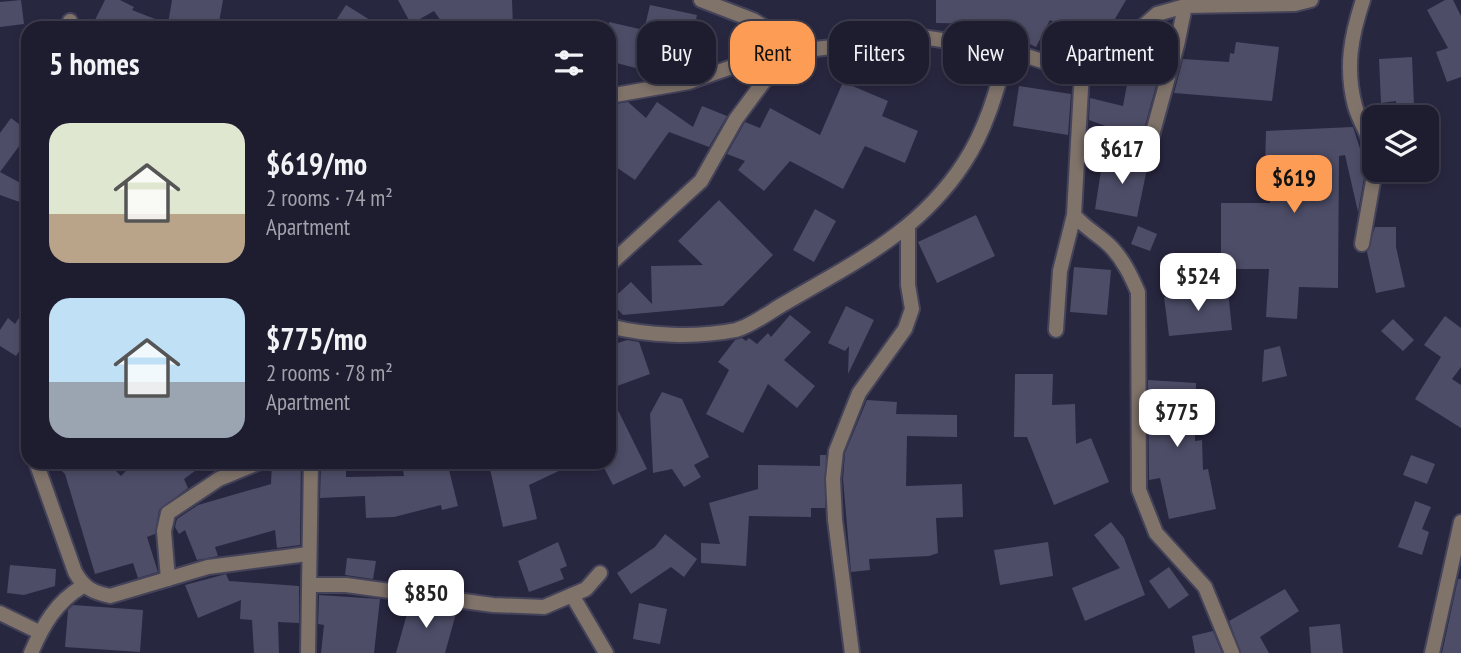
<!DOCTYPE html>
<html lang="en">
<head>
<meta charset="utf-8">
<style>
  :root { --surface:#1e1d30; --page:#262638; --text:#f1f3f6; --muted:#a1a2ab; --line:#3c3b4c; --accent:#fd9d55 }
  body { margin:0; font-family:"PT Sans Narrow",sans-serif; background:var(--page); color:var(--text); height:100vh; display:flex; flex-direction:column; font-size:26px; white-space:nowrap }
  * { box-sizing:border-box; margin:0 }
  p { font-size:23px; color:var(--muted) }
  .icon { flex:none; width:38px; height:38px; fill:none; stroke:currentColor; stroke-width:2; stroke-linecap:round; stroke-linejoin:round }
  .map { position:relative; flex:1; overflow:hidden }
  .panel { position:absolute; left:21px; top:21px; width:595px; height:448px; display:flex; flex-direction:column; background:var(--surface); border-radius:21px; box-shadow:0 4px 10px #0003,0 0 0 2px var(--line) }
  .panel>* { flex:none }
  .banner { position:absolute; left:637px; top:21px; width:665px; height:63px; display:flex; gap:14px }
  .buttons { position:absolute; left:1362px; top:105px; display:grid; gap:14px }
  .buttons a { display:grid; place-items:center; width:77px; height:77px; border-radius:14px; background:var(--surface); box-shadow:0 4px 10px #0003,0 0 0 2px var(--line); font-size:35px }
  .price { position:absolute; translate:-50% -60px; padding:0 16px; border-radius:14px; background:#fff; color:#222; font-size:23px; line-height:46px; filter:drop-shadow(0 2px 4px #0008) }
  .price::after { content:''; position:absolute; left:50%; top:42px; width:21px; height:16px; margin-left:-10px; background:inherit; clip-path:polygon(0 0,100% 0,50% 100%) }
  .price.active { background:var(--accent); color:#111 }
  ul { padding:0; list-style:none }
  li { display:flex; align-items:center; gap:21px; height:175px; padding:0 28px }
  li span { display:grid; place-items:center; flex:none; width:196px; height:140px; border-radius:21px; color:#555 }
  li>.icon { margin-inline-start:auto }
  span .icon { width:84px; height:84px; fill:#fffc; stroke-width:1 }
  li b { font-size:30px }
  h2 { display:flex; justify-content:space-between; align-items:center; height:84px; padding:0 28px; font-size:30px }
  .pill { padding:0 24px; border-radius:21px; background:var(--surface); box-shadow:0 4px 10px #0003,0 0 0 2px var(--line); font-size:24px; line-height:63px }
  .pill.active { background:var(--accent); color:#111 }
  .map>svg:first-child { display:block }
</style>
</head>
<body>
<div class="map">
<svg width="1461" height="653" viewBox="0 0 1461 653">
  <rect width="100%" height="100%" fill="#282740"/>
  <g fill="#4d4d68">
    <polygon points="21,0 24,24 0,27 0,2"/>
    <polygon points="105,0 120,0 134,7 132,10 168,24 172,0 223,0 218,28 91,28"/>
    <polygon points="398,0 512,0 513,27 446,28 434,11 411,24"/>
    <polygon points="936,0 1126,0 1098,48 1050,20 1036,47 989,24 936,23"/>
    <polygon points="1445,0 1453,0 1461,16 1461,77 1447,82 1436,52 1448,48 1427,10"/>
    <polygon points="346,5 383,28 331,28"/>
    <polygon points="650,5 697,15 686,73 666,76 609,61 609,22 644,30"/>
    <polygon points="1236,42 1279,47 1272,101 1174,93 1183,59 1229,62 1230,53 1234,54"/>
    <polygon points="1133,52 1164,57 1141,140 1106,139 1108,127 1089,120 1090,98 1123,106"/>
    <polygon points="1412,57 1414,106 1396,108 1396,101 1381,103 1379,59"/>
    <polygon points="843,82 888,101 882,116 918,131 905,163 865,146 843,189 790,161 764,191 738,170 745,161 727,154 745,122 760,128 770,108 820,135"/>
    <polygon points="1019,86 1071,94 1068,135 1013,126"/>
    <polygon points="628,102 646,118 657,102 693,127 702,106 727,116 709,147 669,132 635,180 613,165 617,159 609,151 609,105"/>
    <polygon points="11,118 28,131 28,134 0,172 28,187 28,205 0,195 0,133"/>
    <polygon points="1353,127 1366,167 1358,212 1345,155 1339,156 1338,288 1299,287 1297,319 1266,317 1269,269 1221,269 1221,203 1270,203 1265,168 1266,131"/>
    <polygon points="1103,158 1149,159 1137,217 1095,209"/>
    <polygon points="719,200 773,255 723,306 623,315 610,301 631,282 652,304 651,266 703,265 678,241"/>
    <polygon points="815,209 836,221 814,262 793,250"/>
    <polygon points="976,215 995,256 937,283 918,242"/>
    <polygon points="1138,226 1157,234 1150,251 1131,244"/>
    <polygon points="1375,227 1396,227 1396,247 1405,287 1376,293 1367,252"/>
    <polygon points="1074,267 1111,270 1107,315 1070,312"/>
    <polygon points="1228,290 1232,330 1169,336 1164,297"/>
    <polygon points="28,304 28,338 16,356 0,346 0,330 8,318 15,324"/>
    <polygon points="846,306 874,320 848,374 849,346 845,351 828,343"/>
    <polygon points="790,315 811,332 784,360 815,386 797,408 768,384 743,433 706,414 729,370 718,362 735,340 742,338 746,341 749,338 757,344 768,333 771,337"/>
    <polygon points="1445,316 1461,328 1461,367 1452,379 1461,385 1461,428 1415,399 1441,357 1424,345"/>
    <polygon points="1393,319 1414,340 1403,351 1381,331"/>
    <polygon points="627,340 639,342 650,374 609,389 609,346"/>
    <polygon points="1280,346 1287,376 1262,382 1264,350"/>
    <polygon points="1015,374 1053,374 1052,405 1075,404 1076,444 1091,438 1109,482 1054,505 1027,437 1014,437"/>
    <polygon points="1148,380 1196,383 1195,441 1202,440 1203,470 1208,469 1216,509 1169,519 1160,478 1149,480"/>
    <polygon points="609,392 647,469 613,485 601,462 609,462"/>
    <polygon points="662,392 682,399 709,457 694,465 701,477 684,487 672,469 653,473 650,414"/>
    <polygon points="867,400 897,402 896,414 957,415 957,437 907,436 906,486 962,484 963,517 936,518 938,553 929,556 869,559 870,570 851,572 843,479 845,453"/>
    <polygon points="820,455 826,455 825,508 811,508 811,517 749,516 746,566 701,563 701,543 720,544 709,503 758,489 758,465 820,466"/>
    <polygon points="1411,455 1435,464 1427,484 1403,475"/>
    <polygon points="53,462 107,462 121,476 135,462 207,462 184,479 188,488 159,510 155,534 147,537 158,572 138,578 133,563 95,574 65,474"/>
    <polygon points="272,462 301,462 300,545 277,548 275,530 215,547 218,556 197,560 185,530 179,534 175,527 177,519 198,505 271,484"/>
    <polygon points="321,462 346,462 346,477 404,476 403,470 447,462 458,506 442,510 441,505 394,517 366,518 365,496 320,498"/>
    <polygon points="519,462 578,462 529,485 537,519 503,527 490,469"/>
    <polygon points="1415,501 1431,507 1422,529 1429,532 1422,555 1398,547"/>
    <polygon points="1111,522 1124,538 1145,595 1085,621 1072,588 1120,568 1094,535"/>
    <polygon points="665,534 697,559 684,577 671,567 631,594 617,573 655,547"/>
    <polygon points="558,542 567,566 560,569 564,579 529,592 518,561"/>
    <polygon points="1048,542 1053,576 1000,585 994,550"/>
    <polygon points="347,558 376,561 373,579 345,575"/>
    <polygon points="10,565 56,569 55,586 24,595 7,593"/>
    <polygon points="1169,567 1189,595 1169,609 1149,581"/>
    <polygon points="226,574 229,581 299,586 299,623 278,622 279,653 254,653 252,620 240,619 241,600 198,618 185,585"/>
    <polygon points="1458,579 1461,579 1461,653 1442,653"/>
    <polygon points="1285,589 1299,611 1260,637 1269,653 1241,653 1229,621"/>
    <polygon points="319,595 380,599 374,653 321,653 324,625 318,624"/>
    <polygon points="410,603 457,610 445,653 396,653"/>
    <polygon points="639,603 667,609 660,644 633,639"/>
    <polygon points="73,605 143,610 140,652 65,647 68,610"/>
    <polygon points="1340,624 1343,653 1311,653 1309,627"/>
    <polygon points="1213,631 1222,653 1195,653 1192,636"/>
  </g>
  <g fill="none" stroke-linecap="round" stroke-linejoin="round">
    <defs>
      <g id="minor">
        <polyline points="701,0 753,20 785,40 815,49 922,37 1008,50 1067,69 1082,70 1100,64 1157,14 1185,6 1295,4 1311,0"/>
        <path d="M1363,0C1351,36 1345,68 1355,106C1360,124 1372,138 1374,157"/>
        <polyline points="68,28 70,21"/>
        <path d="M1082,70L1074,215C1087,230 1101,236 1112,248C1124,261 1131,276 1138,292L1139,490L1156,533L1205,587L1232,653"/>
        <polyline points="609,96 689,82 729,68 795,53"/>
        <polyline points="1079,147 1148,150 1177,45 1185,6"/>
        <polyline points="1362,244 1375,170"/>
        <polyline points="609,265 701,181 736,119 765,80 806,46"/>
        <path d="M609,326C648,336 696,338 736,330C752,326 772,310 787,302C855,262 919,232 964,163C987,128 997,89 1008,50"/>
        <polyline points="1056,330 1060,271 1074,215"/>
        <path d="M36,462L75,572C84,588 92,592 110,596L208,567L308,554"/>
        <polyline points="168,579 164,531 168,513 219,479 260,462"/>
        <polyline points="311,585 346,585 493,605 544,607 586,589 600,573"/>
        <polyline points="572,595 606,653"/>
        <polyline points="0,613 39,632"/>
        <path d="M31,653C43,625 56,602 83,586"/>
        <polyline points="308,653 311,462"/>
        <polyline points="852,653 835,520 833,479 836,451 859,393 905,329 912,309 908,285 908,228"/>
        <polyline points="1432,653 1461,522"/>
      </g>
    </defs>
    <use href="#minor" stroke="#44435a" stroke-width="18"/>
    <use href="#minor" stroke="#7f736a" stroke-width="14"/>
  </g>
</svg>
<div class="buttons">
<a><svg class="icon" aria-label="layers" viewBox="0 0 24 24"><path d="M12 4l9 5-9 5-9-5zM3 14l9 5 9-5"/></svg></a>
</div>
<b class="price" style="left:1122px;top:186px">$617</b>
<b class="price active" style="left:1294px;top:215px">$619</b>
<b class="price" style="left:1198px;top:313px">$524</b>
<b class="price" style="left:1177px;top:449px">$775</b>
<b class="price" style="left:426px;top:630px">$850</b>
<div class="banner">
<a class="pill">Buy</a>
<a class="pill active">Rent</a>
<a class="pill">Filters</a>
<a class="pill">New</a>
<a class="pill">Apartment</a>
</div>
<section class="panel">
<h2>5 homes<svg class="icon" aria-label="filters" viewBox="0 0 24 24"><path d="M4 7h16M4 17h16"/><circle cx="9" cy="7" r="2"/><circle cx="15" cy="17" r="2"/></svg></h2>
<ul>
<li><span style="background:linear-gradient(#dfe7d0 65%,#b9a48a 0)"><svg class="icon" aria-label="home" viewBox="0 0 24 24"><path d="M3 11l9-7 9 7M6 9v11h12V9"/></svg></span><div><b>$619/mo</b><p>2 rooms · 74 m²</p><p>Apartment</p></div></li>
<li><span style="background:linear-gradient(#bfe0f5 60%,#9aa5b1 0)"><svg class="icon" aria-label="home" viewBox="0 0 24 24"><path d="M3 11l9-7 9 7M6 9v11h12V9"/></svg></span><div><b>$775/mo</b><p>2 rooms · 78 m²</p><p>Apartment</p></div></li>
</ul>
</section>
</div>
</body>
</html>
